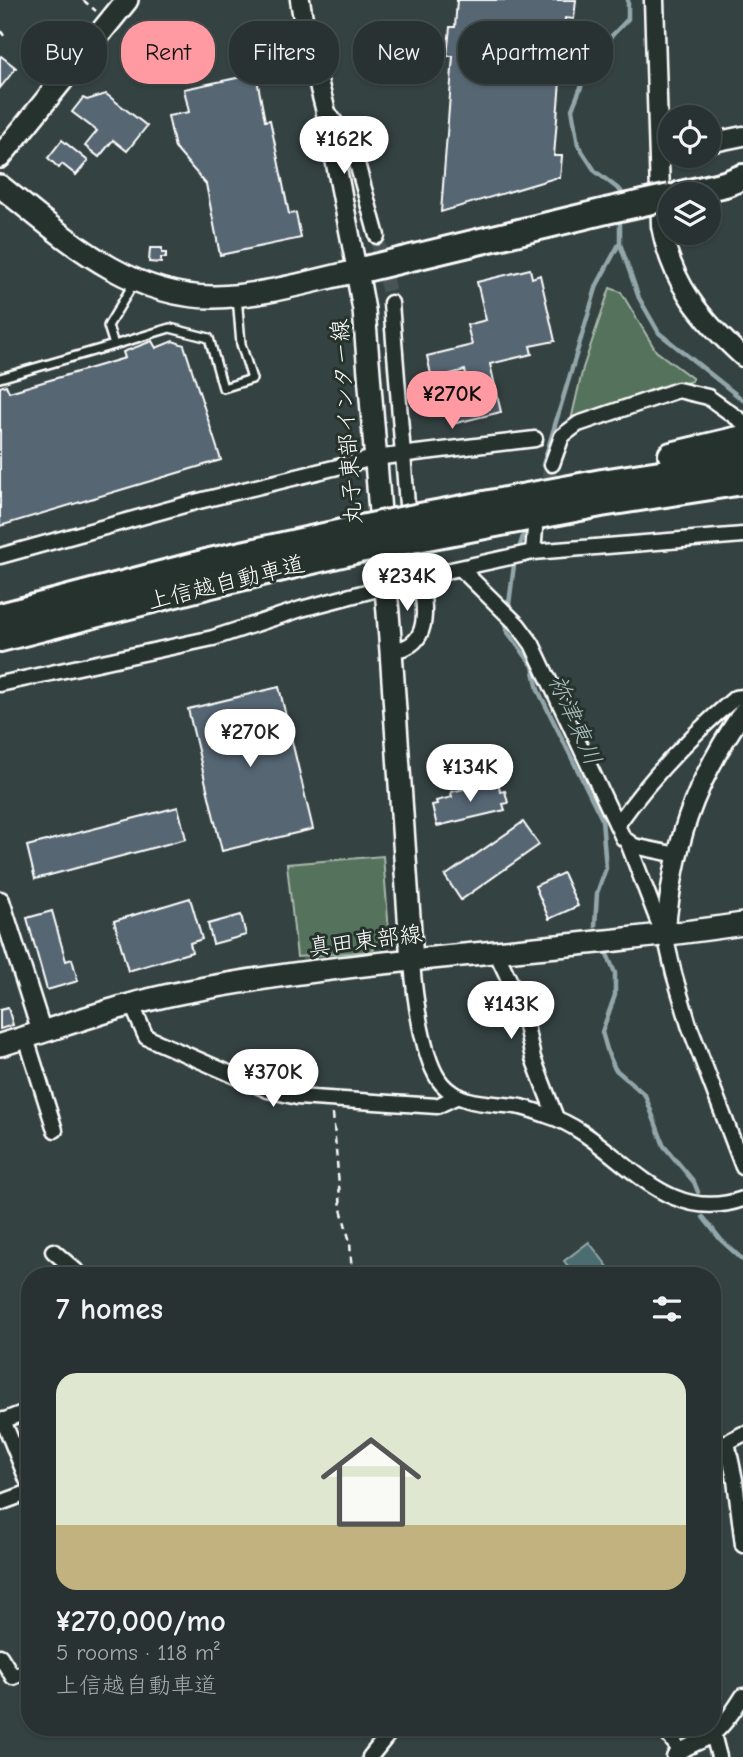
<!DOCTYPE html>
<html lang="en">
<head>
<meta charset="utf-8">
<style>
  :root { --surface:#283232; --page:#343e3e; --text:#f1f3f6; --muted:#a5aaac; --line:#444d4d; --accent:#ff9aa2 }
  body { margin:0; font-family:"Comic Neue","Klee One",sans-serif; background:var(--page); color:var(--text); height:100vh; display:flex; flex-direction:column; font-size:26px; white-space:nowrap }
  * { box-sizing:border-box; margin:0 }
  p { font-size:23px; color:var(--muted) }
  .icon { flex:none; width:38px; height:38px; fill:none; stroke:currentColor; stroke-width:2; stroke-linecap:round; stroke-linejoin:round }
  .map { position:relative; flex:1; overflow:hidden }
  .drawer { position:absolute; left:21px; top:1267px; width:700px; height:469px; display:flex; flex-direction:column; background:var(--surface); border-radius:28px; box-shadow:0 2px 5px #0004,0 0 0 2px var(--line) }
  .drawer>* { flex:none }
  .guide { position:absolute; left:21px; top:21px; width:702px; height:63px; display:flex; gap:14px }
  .tools { position:absolute; left:658px; top:105px; display:grid; gap:14px }
  .tools a { display:grid; place-items:center; width:63px; height:63px; border-radius:50%; background:var(--surface); box-shadow:0 2px 5px #0004,0 0 0 2px var(--line); font-size:35px }
  .price { position:absolute; translate:-50% -60px; padding:0 16px; border-radius:24px; background:#fff; color:#222; font-size:23px; line-height:46px; filter:drop-shadow(0 2px 4px #0008) }
  .price::after { content:''; position:absolute; left:50%; top:42px; width:21px; height:16px; margin-left:-10px; background:inherit; clip-path:polygon(0 0,100% 0,50% 100%) }
  .price.active { background:var(--accent); color:#111 }
  ul { padding:0; list-style:none }
  li { display:grid; align-content:center; gap:14px; height:371px; padding:0 35px }
  li span { display:grid; place-items:center; height:217px; border-radius:21px; color:#555 }
  li>.icon { margin-inline-start:auto }
  span .icon { width:126px; height:126px; fill:#fffc; stroke-width:1 }
  li b { font-size:30px }
  h2 { display:flex; justify-content:space-between; align-items:center; height:84px; padding:0 35px; font-size:30px }
  .tag { padding:0 24px; border-radius:28px; background:var(--surface); box-shadow:0 2px 5px #0004,0 0 0 2px var(--line); font-size:24px; line-height:63px }
  .tag.active { background:var(--accent); color:#111 }
  .map>svg:first-child { display:block }
</style>
</head>
<body>
<div class="map">
<svg width="743" height="1757" viewBox="0 0 743 1757">
  <rect width="100%" height="100%" fill="#354242"/>
  <filter id="ink" filterUnits="userSpaceOnUse"><feTurbulence type="fractalNoise" baseFrequency=".0143" numOctaves="2"/><feDisplacementMap in="SourceGraphic" scale="14" xChannelSelector="R" yChannelSelector="G"/><feConvolveMatrix kernelMatrix="1 2 1 2 8 2 1 2 1" color-interpolation-filters="sRGB"/></filter>
  <g filter="url(#ink)">
    <g fill="#54725b" stroke="#aab8ad" stroke-width="2">
      <path d="M610,288L621,292L656,351L692,378V381C650,392 613,412 571,420L583,368Z"/>
      <polygon points="383,856 389,932 372,951 297,957 287,864"/>
    </g>
    <polygon fill="#4b6d71" stroke="#93a7aa" stroke-width="2" points="589,1242 615,1276 576,1276 564,1261"/>
    <g fill="none" stroke-linecap="round" stroke-linejoin="round">
      <g stroke="#93a7aa" stroke-width="4.5">
        <polyline points="621,201 621,191 595,171 578,145 572,109 595,53 628,19 628,0"/>
        <polyline points="620,217 620,244 639,298 659,333 743,400"/>
        <polyline points="543,465 597,285 619,244"/>
        <polyline points="508,612 514,565 524,533"/>
        <polyline points="507,621 506,630 533,666 538,690 602,819 606,868 597,893 595,926"/>
        <polyline points="607,954 615,973 615,995 602,1032 608,1053 615,1069 645,1095 664,1146 694,1182 698,1192"/>
        <polyline points="703,1217 721,1240 743,1260"/>
      </g>
    </g>
    <g fill="#576673" stroke="#fff" stroke-width="2" fill-rule="evenodd">
      <polygon points="457,0 576,0 574,19 565,18 554,156 562,156 560,178 555,178 441,212 453,56 447,56 450,27 455,27"/>
      <polygon points="1,56 16,68 0,88 0,57"/>
      <polygon points="256,74 265,121 270,120 289,214 296,213 301,238 220,255 206,184 175,148 168,116 189,112 184,89"/>
      <polygon points="106,94 147,126 127,151 113,140 99,157 85,146 97,131 72,112 83,98 87,100"/>
      <polygon points="62,140 88,161 76,175 62,164 59,168 48,158"/>
      <polygon points="150,248 162,248 162,253 166,253 166,258 161,258 161,263 149,262"/>
      <path d="M530,269L532,278L540,275L555,341L530,346L532,354L490,364L501,412L452,424L449,412L438,407L427,356L472,345L467,325L486,320L477,282ZM465,370L472,397L468,401L459,404L453,400L448,379L450,374Z"/>
      <polygon points="152,341 156,348 173,341 184,345 221,460 0,526 0,387 6,385 9,392 125,358 123,352"/>
      <polygon points="279,687 313,829 222,851 188,709"/>
      <polygon points="498,781 500,792 505,791 508,803 503,804 505,810 437,826 432,805 437,804 436,801 452,797 451,792"/>
      <polygon points="178,807 186,839 35,879 27,846"/>
      <polygon points="523,822 539,845 461,900 445,876"/>
      <polygon points="563,873 578,906 549,919 535,886"/>
      <polygon points="190,898 202,939 190,943 192,952 128,971 114,921"/>
      <polygon points="52,911 66,961 72,959 78,981 47,990 27,918"/>
      <polygon points="241,915 246,935 213,944 208,924"/>
      <polygon points="8,1008 13,1025 0,1029 0,1010"/>
    </g>
    <g fill="none" stroke-linecap="round" stroke-linejoin="round">
      <g stroke="#495555" stroke-width="14" stroke-dasharray="14 7" stroke-linecap="butt">
        <polyline points="377,236 391,303"/>
        <polyline points="543,498 552,464"/>
      </g>
      <defs>
        <g id="service">
          <polyline points="114,345 170,328 209,338 223,388 252,379 241,344 237,296"/>
          <polyline points="0,378 114,345 108,326 135,281"/>
        </g>
        <g id="minor">
          <polyline points="326,109 346,138 355,156 377,236"/>
          <polyline points="391,303 407,505 414,561 419,577 533,552 743,535"/>
          <polyline points="552,464 562,436 578,424 678,390 708,397 743,422"/>
          <polyline points="533,552 535,529"/>
          <polyline points="0,556 195,502 374,458 535,439"/>
          <polyline points="461,569 518,625 532,644 623,838 634,846 677,855"/>
          <path d="M391,651C396,649 403,649 408,646C431,635 424,596 419,577"/>
          <polyline points="0,684 213,638 301,609 385,587"/>
          <path d="M617,825C651,777 690,736 735,698L743,697"/>
          <polyline points="628,843 658,921"/>
          <polyline points="665,935 674,974 689,1025 743,1167"/>
          <polyline points="496,952 522,1007 533,1058 556,1118"/>
          <path d="M412,961C414,991 422,1061 442,1084C462,1107 493,1102 521,1107C529,1109 538,1112 546,1115C617,1136 657,1229 743,1199"/>
          <polyline points="132,1005 146,1037 268,1090 297,1097 437,1106 456,1097"/>
          <polyline points="26,1038 55,1130"/>
          <polyline points="53,1251 82,1276"/>
          <polyline points="3,1420 30,1487"/>
          <polyline points="0,1422 30,1410"/>
          <polyline points="727,1442 735,1480 743,1545"/>
          <polyline points="712,1450 743,1434"/>
          <polyline points="0,1503 30,1492"/>
          <polyline points="0,1656 13,1677 30,1670"/>
          <polyline points="662,1727 680,1750"/>
          <polyline points="713,1734 719,1757"/>
          <polyline points="370,1757 394,1727"/>
          <path d="M674,1757C685,1745 702,1743 714,1733C726,1723 735,1709 743,1696"/>
        </g>
        <g id="tertiary">
          <polyline points="300,0 305,31 325,108 357,271"/>
          <path d="M654,0L661,226C672,284 700,318 743,357"/>
          <polyline points="709,143 743,136"/>
          <polyline points="0,901 42,1033"/>
          <path d="M665,935C674,844 691,788 743,712"/>
        </g>
        <g id="primary">
          <polyline points="0,157 127,0"/>
          <path d="M0,186C63,236 128,298 215,297C263,296 311,281 357,271L364,310L391,651L412,961"/>
          <path d="M0,1045C61,1027 121,1004 184,992C368,956 557,952 743,924"/>
        </g>
        <g id="motorway">
          <polyline points="681,194 725,184 743,177"/>
          <polyline points="357,271 606,211"/>
          <polyline points="671,455 743,438"/>
          <polyline points="420,516 602,482 743,460"/>
          <polyline points="422,538 601,504 743,482"/>
          <polyline points="0,616 210,561 356,529"/>
          <polyline points="0,639 211,585 359,550"/>
        </g>
      </defs>
      <use href="#service" stroke="#fff" stroke-width="12"/>
      <use href="#minor" stroke="#fff" stroke-width="19"/>
      <use href="#tertiary" stroke="#fff" stroke-width="23"/>
      <use href="#primary" stroke="#fff" stroke-width="26"/>
      <use href="#motorway" stroke="#fff" stroke-width="30"/>
      <g stroke="#fff" stroke-width="2.5" stroke-dasharray="7 5" stroke-linecap="butt">
        <polyline points="83,0 96,11"/>
        <polyline points="0,30 5,37"/>
        <polyline points="333,1114 341,1209 350,1242 352,1276"/>
      </g>
      <use href="#service" stroke="#26332d" stroke-width="7"/>
      <use href="#minor" stroke="#26332d" stroke-width="14"/>
      <use href="#tertiary" stroke="#26332d" stroke-width="18"/>
      <use href="#primary" stroke="#26332d" stroke-width="21"/>
      <use href="#motorway" stroke="#26332d" stroke-width="24"/>
      <defs>
        <g id="motorway-bridge">
          <polyline points="606,211 670,197"/>
          <polyline points="356,529 420,516"/>
          <polyline points="359,550 422,538"/>
        </g>
      </defs>
      <use href="#motorway-bridge" stroke="#fff" stroke-width="30" stroke-linecap="butt"/>
      <use href="#motorway-bridge" stroke="#26332d" stroke-width="24"/>
    </g>
  </g>
  <g text-anchor="middle" stroke-width="6" stroke-linejoin="round" paint-order="stroke">
    <g font-size="23" fill="#fff" stroke="#26332d">
      <text transform="translate(346 422) rotate(-94)" y="8">丸子東部インター線</text>
      <text transform="translate(226 582) rotate(-14)" y="8">上信越自動車道</text>
      <text transform="translate(365 940) rotate(-7)" y="8">真田東部線</text>
    </g>
    <g font-size="24" font-style="italic" fill="#aebdbf" stroke="#26332d">
      <text transform="translate(575 720) rotate(66)" y="8">祢津東川</text>
    </g>
  </g>
</svg>
<div class="tools">
<a><svg class="icon" aria-label="locate" viewBox="0 0 24 24"><circle cx="12" cy="12" r="6"/><path d="M12 2v4M12 18v4M2 12h4M18 12h4"/></svg></a>
<a><svg class="icon" aria-label="layers" viewBox="0 0 24 24"><path d="M12 4l9 5-9 5-9-5zM3 14l9 5 9-5"/></svg></a>
</div>
<b class="price" style="left:344px;top:176px">¥162K</b>
<b class="price active" style="left:452px;top:431px">¥270K</b>
<b class="price" style="left:407px;top:613px">¥234K</b>
<b class="price" style="left:250px;top:769px">¥270K</b>
<b class="price" style="left:470px;top:804px">¥134K</b>
<b class="price" style="left:511px;top:1041px">¥143K</b>
<b class="price" style="left:273px;top:1109px">¥370K</b>
<div class="guide">
<a class="tag">Buy</a>
<a class="tag active">Rent</a>
<a class="tag">Filters</a>
<a class="tag">New</a>
<a class="tag">Apartment</a>
</div>
<section class="drawer">
<h2>7 homes<svg class="icon" aria-label="filters" viewBox="0 0 24 24"><path d="M4 7h16M4 17h16"/><circle cx="9" cy="7" r="2"/><circle cx="15" cy="17" r="2"/></svg></h2>
<ul>
<li><span style="background:linear-gradient(#dfe7d0 70%,#c2b280 0)"><svg class="icon" aria-label="home" viewBox="0 0 24 24"><path d="M3 11l9-7 9 7M6 9v11h12V9"/></svg></span><div><b>¥270,000/mo</b><p>5 rooms · 118 m²</p><p>上信越自動車道</p></div></li>
</ul>
</section>
</div>
</body>
</html>
